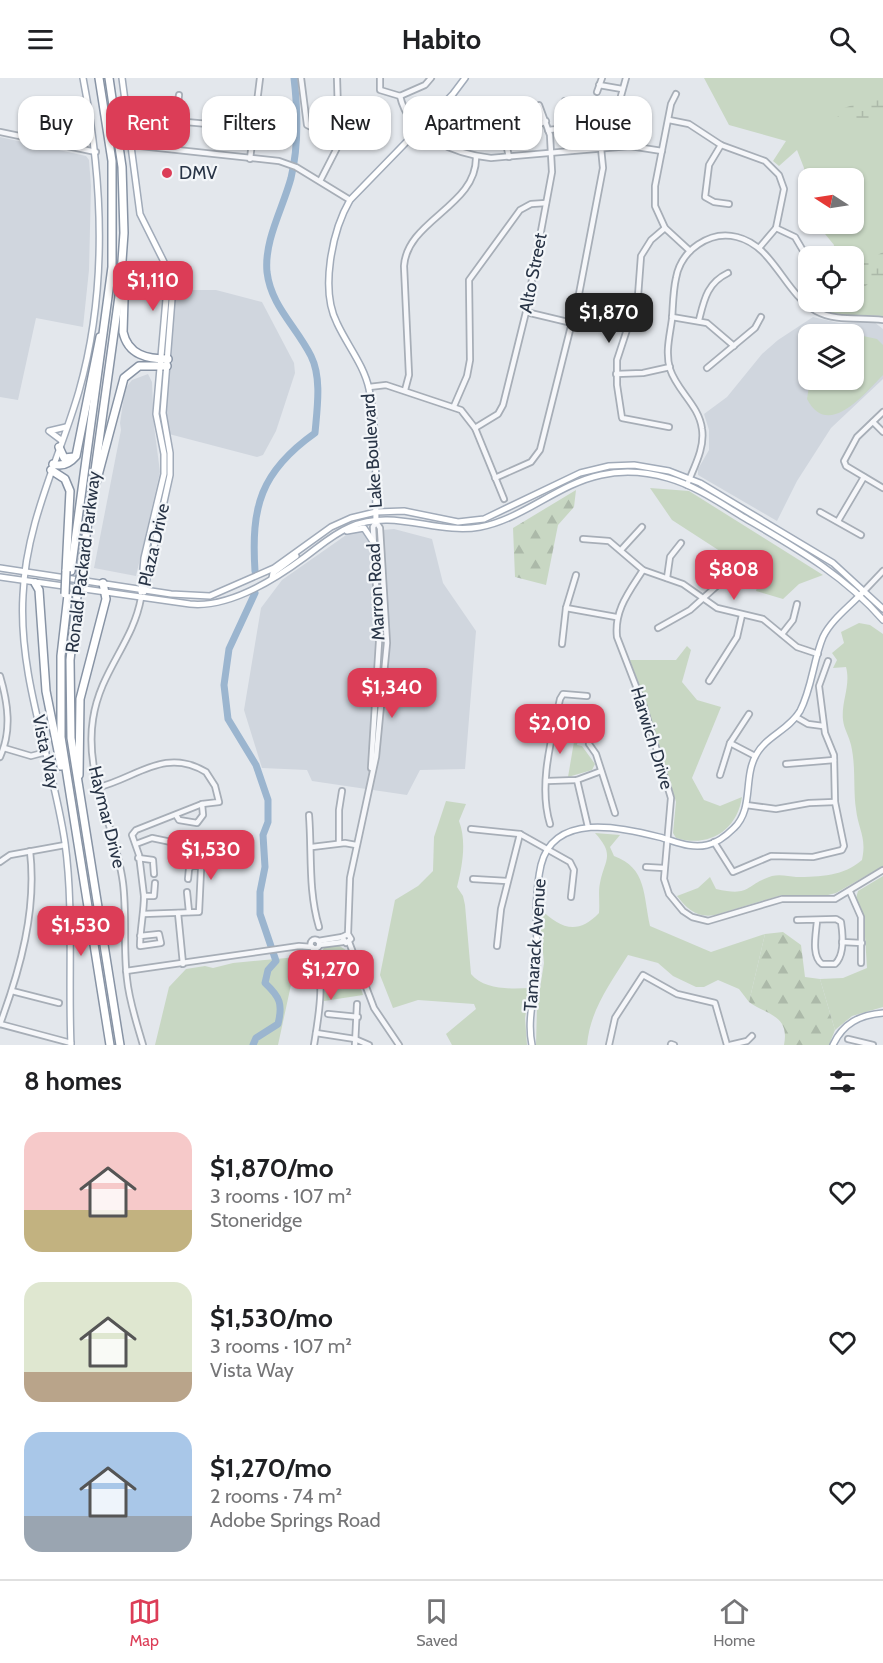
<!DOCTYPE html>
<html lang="en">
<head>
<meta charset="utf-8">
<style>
  :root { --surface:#fff; --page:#f6f6f6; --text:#202124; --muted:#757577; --line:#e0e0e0; --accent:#dc3d57 }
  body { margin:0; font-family:Cabin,sans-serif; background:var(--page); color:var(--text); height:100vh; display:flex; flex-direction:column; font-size:22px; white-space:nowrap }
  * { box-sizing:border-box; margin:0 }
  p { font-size:20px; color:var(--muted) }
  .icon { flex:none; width:33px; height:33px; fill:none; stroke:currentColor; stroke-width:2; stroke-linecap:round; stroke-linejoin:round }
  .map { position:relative; height:967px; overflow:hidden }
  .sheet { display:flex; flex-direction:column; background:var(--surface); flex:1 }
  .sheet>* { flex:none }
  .top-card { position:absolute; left:18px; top:18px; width:848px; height:54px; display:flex; gap:12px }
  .needle { width:39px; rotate:282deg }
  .controls { position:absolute; left:798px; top:90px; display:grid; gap:12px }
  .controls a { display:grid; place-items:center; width:66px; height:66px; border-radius:12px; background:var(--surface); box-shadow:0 2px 4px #0004; font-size:30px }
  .price { position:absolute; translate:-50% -51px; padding:0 14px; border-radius:12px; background:var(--accent); color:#fff; font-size:20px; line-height:39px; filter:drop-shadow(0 2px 3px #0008) }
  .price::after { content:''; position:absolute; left:50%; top:36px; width:18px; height:14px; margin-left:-9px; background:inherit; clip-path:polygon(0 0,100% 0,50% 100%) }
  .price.on { background:#222; color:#fff }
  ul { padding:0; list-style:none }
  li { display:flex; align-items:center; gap:18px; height:150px; padding:0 24px }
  li span { display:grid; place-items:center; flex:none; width:168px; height:120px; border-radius:18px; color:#555 }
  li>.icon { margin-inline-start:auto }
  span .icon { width:72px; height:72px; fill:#fffc; stroke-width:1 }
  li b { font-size:26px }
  h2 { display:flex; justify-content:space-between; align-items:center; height:72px; padding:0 24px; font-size:26px }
  .tag { padding:0 21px; border-radius:18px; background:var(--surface); box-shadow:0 2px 4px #0004; font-size:21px; line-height:54px }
  .tag.on { background:var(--accent); color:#fff }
  header { display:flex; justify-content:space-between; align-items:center; height:78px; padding:0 24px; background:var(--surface); font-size:27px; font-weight:700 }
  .dock { display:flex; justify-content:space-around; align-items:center; height:84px; border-top:2px solid var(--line); background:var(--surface); font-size:16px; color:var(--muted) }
  .dock a { display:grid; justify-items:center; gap:3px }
  .dock .on { color:var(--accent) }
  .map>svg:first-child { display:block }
</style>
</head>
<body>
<header><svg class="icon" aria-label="menu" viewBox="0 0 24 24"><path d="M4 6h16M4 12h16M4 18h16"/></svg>Habito<svg class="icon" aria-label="search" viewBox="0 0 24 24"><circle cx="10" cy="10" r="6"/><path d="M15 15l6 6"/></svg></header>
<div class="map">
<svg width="883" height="967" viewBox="0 0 883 967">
  <defs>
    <pattern id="forest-firs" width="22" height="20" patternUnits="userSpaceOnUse" patternTransform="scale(1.5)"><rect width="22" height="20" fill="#c8d7c3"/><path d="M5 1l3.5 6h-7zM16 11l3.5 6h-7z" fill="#acb9a9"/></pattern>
    <pattern id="wetland-marsh" width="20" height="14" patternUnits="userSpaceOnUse" patternTransform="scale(1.5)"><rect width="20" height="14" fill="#c8d7c3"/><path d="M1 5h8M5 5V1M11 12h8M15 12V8" fill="none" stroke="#acb9a9"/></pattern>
  </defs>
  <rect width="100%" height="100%" fill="#e3e7ec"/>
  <g fill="#d0d6de" fill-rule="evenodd">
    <polygon points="0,59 86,78 89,82 91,108 89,192 83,249 36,240 18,322 0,319"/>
    <polygon points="174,212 216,212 262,224 294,285 295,295 276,353 263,377 257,379 169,356 166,338"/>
    <path d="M813,239L839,245L874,244L883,251V301L831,350L797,403L777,443L698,397V391L709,372V352L704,336L727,319L762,276L778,262ZM808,256H854V302H808Z"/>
    <polygon points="148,296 152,304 154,348 160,394 136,498 94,490 121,352 120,345 125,311 132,302"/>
    <polygon points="394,451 432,461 443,505 476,553 465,691 420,692 407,717 312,703 307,692 262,690 244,632 261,530 282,502 349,455"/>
  </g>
  <g fill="#c8d7c3">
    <path d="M704,0H883V238C859,236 828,241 810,224H854V178H832L834,167L817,146H854V100H808V130L804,90L797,72L779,88L773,83L786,63L729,47Z"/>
    <path d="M863,258L877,261L883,267V297C865,315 828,362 807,321L810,302H854V260Z"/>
    <polygon points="650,410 689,413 823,497 799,506 783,521 756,513 761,496 743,488 672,442"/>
    <path d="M859,545L870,547L883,556V788L836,815L824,818L782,817L715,837C697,840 688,832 677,818L698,810L710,799L716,811C752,819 744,807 772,798C779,796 789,798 796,799C820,799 844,798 862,782C867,759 858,751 856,731C853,711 856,688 851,667C849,658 844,651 843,642C841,624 851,607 846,589L833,590L837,582L832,575L844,565L841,554Z"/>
    <path d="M687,568L691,572L682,604L697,622L721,629L692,700L704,722L720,728L742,719C737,753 708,770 676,760L673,755L676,724L647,628L630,582H676Z"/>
    <polygon points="577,646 584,660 578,661 577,667 582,668 595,686 592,692 568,699"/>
    <path d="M446,723L466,726L459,743C467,764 462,789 457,809L463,818L465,827L471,896C484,912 511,911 530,910L525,940L527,967H452L446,956L476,931L474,926L418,922L393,930L380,897L395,822L418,808L433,793L434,759Z"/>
    <path d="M595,755L620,757L610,769L614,778C647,790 643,817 650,848L711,874L765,856L749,924L739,911L718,902L704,909H696L673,898L658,885L628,877C610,906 590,932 587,967H536L537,929L544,885L539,830C560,850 577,858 599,835C600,825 598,814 600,805C604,782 616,778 595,755Z"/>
    <polygon points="883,798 883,929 852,938 835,952 820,901 843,900 867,890 864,843 856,820 858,813"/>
    <polygon points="338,867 349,874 363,917 324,923 321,874 325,869"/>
    <polygon points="297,879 278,967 155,967 169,909 186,891 205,888 213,890 233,885"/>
  </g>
  <g fill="url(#forest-firs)">
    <polygon points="576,412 574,429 558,447 546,507 515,499 513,450"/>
    <path d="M783,854L801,867L805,899L820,901L835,952L829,967H784C790,937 767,937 749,924L765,856Z"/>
  </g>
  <g fill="url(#wetland-marsh)">
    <path d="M883,17V40C870,47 852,38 838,39L836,35C850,24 867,27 883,17Z"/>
    <polygon points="883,174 883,204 870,204 854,219 854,190"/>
  </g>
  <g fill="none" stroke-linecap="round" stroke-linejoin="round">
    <g stroke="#9bb5cf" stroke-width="7">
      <path d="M255,493C251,429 260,394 315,355C317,331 322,300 311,278C296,248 271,228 267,194C264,162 283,130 291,100C299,67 298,34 294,0"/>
      <path d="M253,967L256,960L278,946C283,926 280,919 265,905L268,892L276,883L260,836V814L265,789L263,757L268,744V722L256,687L228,641L224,607L229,571L255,515"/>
    </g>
    <defs>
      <g id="minor">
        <polyline points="301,0 307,47 315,51 340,55"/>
        <polyline points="380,0 380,12 400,18"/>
        <polyline points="626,0 621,18 629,44 630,68"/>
        <polyline points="599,7 622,11"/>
        <polyline points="597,14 602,0"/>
        <polyline points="676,16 671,26 655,108 655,128 665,150 690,173"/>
        <path d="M400,18C409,58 455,76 491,80L630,68L662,73"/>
        <polyline points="400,18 425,7 431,0"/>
        <polyline points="565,23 570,49"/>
        <polyline points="506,34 526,53 546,43"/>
        <polyline points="600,40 604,55"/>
        <polyline points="153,41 208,46 253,56"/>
        <polyline points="669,42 689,46 721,67 765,83 779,97 784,111 776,150 759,170"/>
        <polyline points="603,47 629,44"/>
        <polyline points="548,52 578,49"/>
        <polyline points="253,53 291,58"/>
        <polyline points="0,54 96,74"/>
        <polyline points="478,57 505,61 509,79"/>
        <polyline points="131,67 279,83 296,89 350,122"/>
        <polyline points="721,67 709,87 705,119 714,124 729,126"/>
        <polyline points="172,71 179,17"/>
        <polyline points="250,81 260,0"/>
        <polyline points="320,103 339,66 337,0"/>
        <polyline points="665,150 651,162 641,178 638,218 617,282 617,307 622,340 669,349"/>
        <polyline points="776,150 795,159 805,176"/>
        <polyline points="526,234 572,245"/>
        <polyline points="672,239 707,245 734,268"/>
        <path d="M699,242C704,222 707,205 728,195"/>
        <polyline points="707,290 755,250 761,239"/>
        <polyline points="616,296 643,295 670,289"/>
        <polyline points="369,309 386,307 461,332 475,350 504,421"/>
        <path d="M405,312L409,297L404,188C407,142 477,128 476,79"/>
        <polyline points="454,328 467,298 470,282 469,202 520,132 531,126 546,125"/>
        <polyline points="883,334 857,359 844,383 846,388 883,410"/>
        <polyline points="873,344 883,354"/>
        <polyline points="475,350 498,336 503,327 526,234 552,94 550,57 539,27"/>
        <polyline points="495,400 531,384 540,372 579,216 603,90 601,70"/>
        <path d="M687,407C694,389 705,370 702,351C699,327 677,313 670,291C665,274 670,257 672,241C673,227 673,213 676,200C681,172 710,152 737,159C774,168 784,215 816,233C836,244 861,239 883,242"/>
        <polyline points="820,434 861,457"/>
        <polyline points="838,443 864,399"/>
        <polyline points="583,461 609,463 643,492 683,506 717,530 763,541 797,569 818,576"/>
        <polyline points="621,472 642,449"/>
        <path d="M643,492C629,514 614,532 617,559L644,629L671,720L664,801L669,816L683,833L692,839L708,843L782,821H835L883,792"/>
        <polyline points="667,500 670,479 681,465"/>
        <polyline points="865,512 883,493"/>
        <path d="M141,520C133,565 100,593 93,641C84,698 116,750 123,805C127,837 123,869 127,901C129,923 137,946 143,967"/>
        <polyline points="566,530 616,539"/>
        <polyline points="658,550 690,532 730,496"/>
        <polyline points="782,556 793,542 797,526"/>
        <polyline points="562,566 566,530 576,497"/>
        <path d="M0,598C8,625 12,653 0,679"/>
        <polyline points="709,603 737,559 742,537"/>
        <polyline points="796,639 808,646 823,648"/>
        <polyline points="730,665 755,678"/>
        <polyline points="589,666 596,676 615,735"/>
        <polyline points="4,670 31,678 46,674"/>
        <polyline points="786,686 834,682"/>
        <polyline points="371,690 379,564 373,449 376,444"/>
        <polyline points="720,697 730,665 749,636"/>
        <polyline points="577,702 588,749"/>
        <polyline points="547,703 577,702 601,693"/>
        <path d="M99,709C136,700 165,669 206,694L215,708L219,724L202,726L136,752L132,757L139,777L144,818C144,835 140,851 140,868L161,865L159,856L140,858"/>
        <polyline points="746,727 776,731 809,725 835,724"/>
        <polyline points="176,737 179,742 197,745 203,737 202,726"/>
        <path d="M309,737C312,775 308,812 319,849"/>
        <path d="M550,746C538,707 552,659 560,621L563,616L587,618"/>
        <polyline points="471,751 520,756 570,784 574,792 571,819"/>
        <polyline points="714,764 733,794 771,778 813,779 842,772 844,768 835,724 834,677 825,655 819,608 828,583"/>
        <polyline points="339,765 339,732 342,713"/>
        <polyline points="136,766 152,760 214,773"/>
        <polyline points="312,769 345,765 356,767"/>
        <polyline points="138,780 153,782 154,796"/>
        <polyline points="0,784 10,777 65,767"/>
        <polyline points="646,789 664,790"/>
        <polyline points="188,801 189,791 192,788 201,788"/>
        <polyline points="473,801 507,803"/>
        <polyline points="187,814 189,834"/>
        <polyline points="850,814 861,839 861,885"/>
        <polyline points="144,818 154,818 155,805"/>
        <polyline points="178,835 183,886"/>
        <polyline points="143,836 199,834 202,771"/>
        <path d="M797,842L836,841L841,844C843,857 845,877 835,886H822C811,878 816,856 817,843"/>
        <polyline points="348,856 342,859 346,865 351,861 348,856 350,800 376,679 387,565 380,450 376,444"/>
        <circle cx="315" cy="866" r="4.5"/>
        <polyline points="318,863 342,859"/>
        <polyline points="349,864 374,930 399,967"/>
        <polyline points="842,864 862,865"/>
        <polyline points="319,867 343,864"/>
        <polyline points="497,868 501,831 520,756"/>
        <path d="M313,870C326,900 319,936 314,967"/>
        <polyline points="126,893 299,868 312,869"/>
        <polyline points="12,913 59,925"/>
        <polyline points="328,936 358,939"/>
        <path d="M0,946C20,892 37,832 30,773"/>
        <polyline points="0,946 71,965"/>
        <polyline points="316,955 355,961 369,967"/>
        <polyline points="848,961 873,967"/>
        <polyline points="671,966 674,967"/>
        <polyline points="355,967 357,926"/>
        <polyline points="609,967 615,940 643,897 677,916 715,925 727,967"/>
        <polyline points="730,967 747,963 752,958"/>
      </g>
      <g id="major">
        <polyline points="122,0 140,136 164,184 172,221 163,335 170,375 170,397 144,514"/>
        <polyline points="61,362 49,353 66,349"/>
        <path d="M376,444C375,400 378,353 369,311C364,287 347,267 337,245C320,212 332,153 350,122L453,16L465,0"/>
        <polyline points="347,453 364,450 374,465"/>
        <polyline points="0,490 171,516 210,518 274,490 331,449 351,440 376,434 404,433 458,444 484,441 580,395 609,388 634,387 669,393 700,405 833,485 883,531"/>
        <path d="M0,499L190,526C229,530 274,502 305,479C320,468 333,456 350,449C394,430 437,457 480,449C523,441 558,406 601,397C623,392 647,394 668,400C696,408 720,425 745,440C796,470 844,497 883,542"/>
        <polyline points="272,500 273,495 296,478"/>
        <polyline points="141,514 144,480 164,396 164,376 156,336 166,221 169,214"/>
        <path d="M71,967C68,900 74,831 65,765C53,683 18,600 23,517C26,444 59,382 79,313C108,211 103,103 83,0"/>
        <path d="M532,967C526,938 537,911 537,882C537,849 534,819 541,787C554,734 621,749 659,759C675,763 690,771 707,767C717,765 727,757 734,750C754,731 743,700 756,677C766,658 789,652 800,633C812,610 813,583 823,559C831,542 849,529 862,515"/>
        <path d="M833,967C843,945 860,937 883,935"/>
      </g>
      <g id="highway">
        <path d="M125,189L123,254C128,277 147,281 168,281"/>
        <polyline points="59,369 64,380 74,379"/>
        <path d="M53,386C62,389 70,385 76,378L100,259"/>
        <polyline points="51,392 65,401 70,413 66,493"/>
        <polyline points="96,405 124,300 139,288 167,288"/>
        <polyline points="71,493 112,189 112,83 99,0"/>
        <polyline points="81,494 120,211 124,155 122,89 109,0"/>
        <polyline points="35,505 39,512 46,613 61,688"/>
        <polyline points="68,517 61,578 61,659 110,967"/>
        <polyline points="77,518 70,582 71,660 120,967"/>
        <polyline points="79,697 80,621 106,521 103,505"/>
      </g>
    </defs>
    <use href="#minor" stroke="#a7aeb7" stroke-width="8"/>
    <use href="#major" stroke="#a1abb9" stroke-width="8"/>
    <use href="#highway" stroke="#8894a5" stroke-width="10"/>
    <use href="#minor" stroke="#f6f7fa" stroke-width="4.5"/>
    <use href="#major" stroke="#fff" stroke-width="5"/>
    <use href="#highway" stroke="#fff" stroke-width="7"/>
    <defs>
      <g id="highway-bridge">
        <polyline points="65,516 66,493"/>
        <polyline points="77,518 81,494"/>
      </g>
    </defs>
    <use href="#highway-bridge" stroke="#8894a5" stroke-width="10" stroke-linecap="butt"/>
    <use href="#highway-bridge" stroke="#fff" stroke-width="7"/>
  </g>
  <circle fill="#dc3d57" stroke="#f3f6f9" stroke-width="2" cx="167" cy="95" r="6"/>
  <g text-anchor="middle" stroke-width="4.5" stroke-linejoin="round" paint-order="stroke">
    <g font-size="18" fill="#283446" stroke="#f3f6f9" text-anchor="start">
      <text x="179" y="101">DMV</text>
    </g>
    <g font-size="18" fill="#283446" stroke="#f3f6f9">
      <text transform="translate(533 195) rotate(-79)" y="6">Alto Street</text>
      <text transform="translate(372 373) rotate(-94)" y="6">Lake Boulevard</text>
      <text transform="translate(154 467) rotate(-77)" y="6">Plaza Drive</text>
      <text transform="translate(83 484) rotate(-83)" y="6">Ronald Packard Parkway</text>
      <text transform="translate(376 514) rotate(-93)" y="6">Marron Road</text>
      <text transform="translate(652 660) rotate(73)" y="6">Harwich Drive</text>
      <text transform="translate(46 674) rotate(78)" y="6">Vista Way</text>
      <text transform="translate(107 739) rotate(76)" y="6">Haymar Drive</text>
      <text transform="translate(535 867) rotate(-86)" y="6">Tamarack Avenue</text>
    </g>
  </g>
</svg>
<div class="controls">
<a><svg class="needle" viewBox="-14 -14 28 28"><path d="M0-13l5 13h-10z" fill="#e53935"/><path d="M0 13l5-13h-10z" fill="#757577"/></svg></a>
<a><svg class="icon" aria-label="locate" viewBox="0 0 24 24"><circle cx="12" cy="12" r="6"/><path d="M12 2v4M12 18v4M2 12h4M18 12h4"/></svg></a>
<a><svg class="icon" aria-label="layers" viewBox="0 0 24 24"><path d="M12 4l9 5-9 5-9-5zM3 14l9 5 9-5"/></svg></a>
</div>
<b class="price" style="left:153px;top:234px">$1,110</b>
<b class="price on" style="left:609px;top:266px">$1,870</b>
<b class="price" style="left:734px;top:523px">$808</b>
<b class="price" style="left:392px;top:641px">$1,340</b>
<b class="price" style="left:560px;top:677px">$2,010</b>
<b class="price" style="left:211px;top:803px">$1,530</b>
<b class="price" style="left:81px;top:879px">$1,530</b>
<b class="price" style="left:331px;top:923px">$1,270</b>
<div class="top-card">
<a class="tag">Buy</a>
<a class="tag on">Rent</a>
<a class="tag">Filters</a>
<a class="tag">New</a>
<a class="tag">Apartment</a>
<a class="tag">House</a>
</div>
</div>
<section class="sheet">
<h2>8 homes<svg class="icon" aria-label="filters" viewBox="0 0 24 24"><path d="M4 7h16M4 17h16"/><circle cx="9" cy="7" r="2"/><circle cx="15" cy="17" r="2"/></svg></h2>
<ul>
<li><span style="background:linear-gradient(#f6c9c9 65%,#c2b280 0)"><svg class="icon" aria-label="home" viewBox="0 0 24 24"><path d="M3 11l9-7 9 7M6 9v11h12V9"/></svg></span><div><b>$1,870/mo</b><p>3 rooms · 107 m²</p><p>Stoneridge</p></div><svg class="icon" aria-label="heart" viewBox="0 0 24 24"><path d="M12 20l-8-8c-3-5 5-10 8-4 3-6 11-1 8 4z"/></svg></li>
<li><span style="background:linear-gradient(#dfe7d0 75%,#b9a48a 0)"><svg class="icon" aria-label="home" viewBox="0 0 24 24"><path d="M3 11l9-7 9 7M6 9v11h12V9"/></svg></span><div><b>$1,530/mo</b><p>3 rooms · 107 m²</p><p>Vista Way</p></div><svg class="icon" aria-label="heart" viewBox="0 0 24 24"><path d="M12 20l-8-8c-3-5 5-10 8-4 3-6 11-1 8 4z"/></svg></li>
<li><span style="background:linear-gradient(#a9c7e8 70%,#9aa5b1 0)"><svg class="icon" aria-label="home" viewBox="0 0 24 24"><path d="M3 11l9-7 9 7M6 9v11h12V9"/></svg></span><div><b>$1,270/mo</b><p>2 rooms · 74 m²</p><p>Adobe Springs Road</p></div><svg class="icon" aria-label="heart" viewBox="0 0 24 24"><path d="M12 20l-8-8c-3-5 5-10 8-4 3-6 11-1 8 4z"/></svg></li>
</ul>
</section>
<nav class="dock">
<a class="on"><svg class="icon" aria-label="map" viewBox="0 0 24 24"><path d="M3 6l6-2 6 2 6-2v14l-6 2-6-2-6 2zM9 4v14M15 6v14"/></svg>Map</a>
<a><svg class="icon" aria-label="saved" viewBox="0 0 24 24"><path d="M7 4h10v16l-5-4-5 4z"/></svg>Saved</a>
<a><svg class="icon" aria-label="home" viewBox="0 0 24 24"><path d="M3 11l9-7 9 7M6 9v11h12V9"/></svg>Home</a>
</nav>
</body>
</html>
